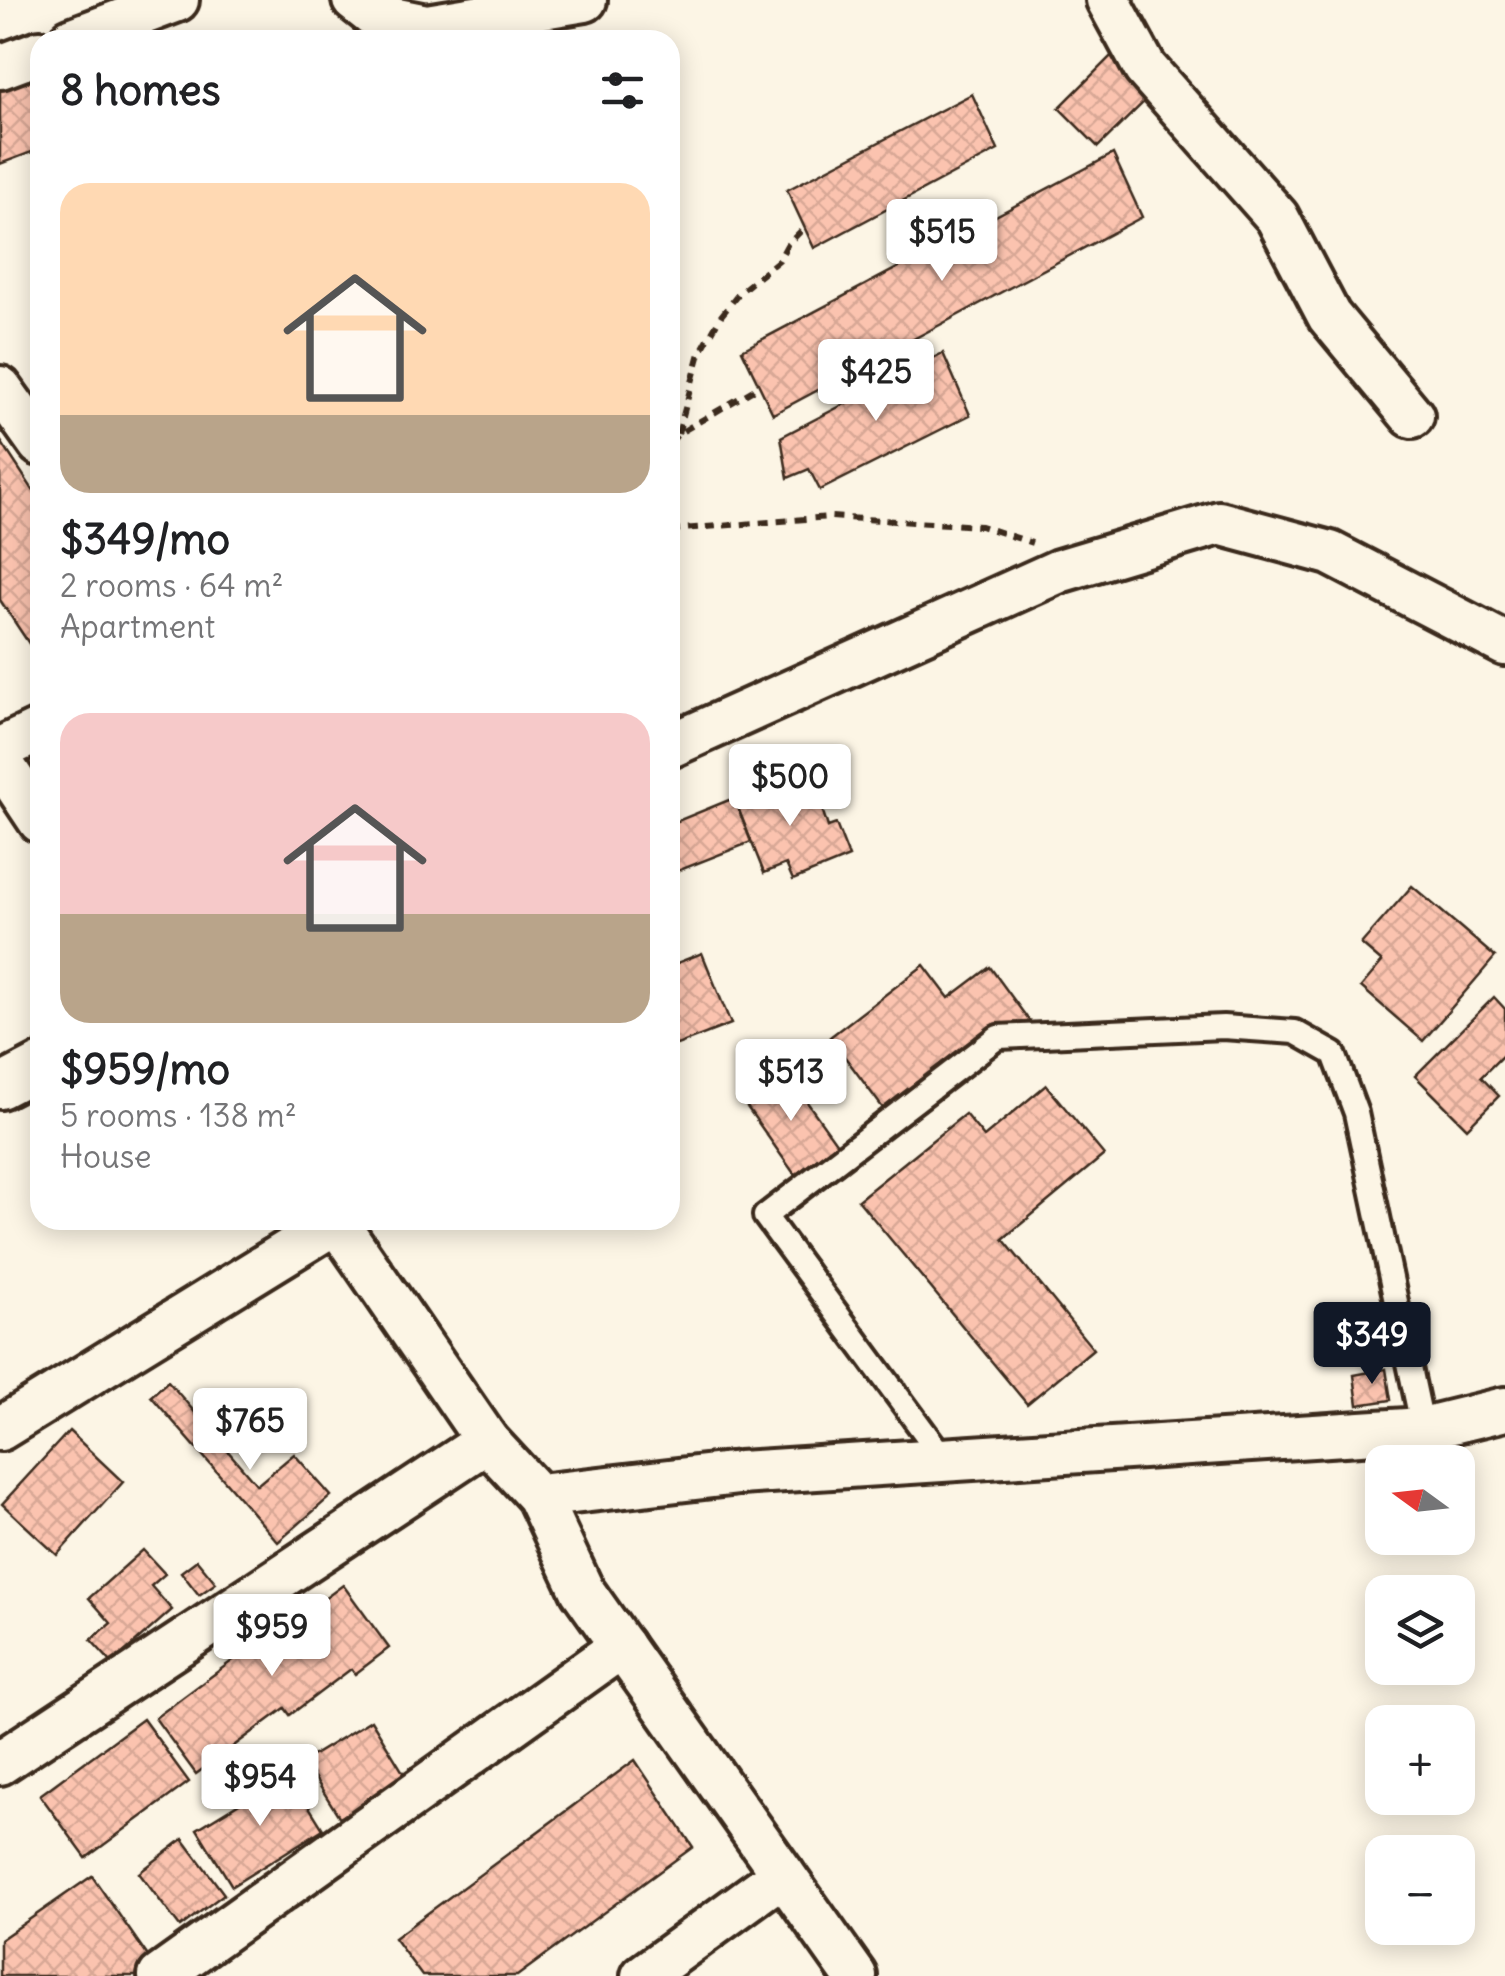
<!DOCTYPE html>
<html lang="en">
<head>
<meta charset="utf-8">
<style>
  :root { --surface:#fff; --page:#f2f2f2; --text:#202124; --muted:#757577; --accent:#111827 }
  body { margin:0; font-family:Delius,sans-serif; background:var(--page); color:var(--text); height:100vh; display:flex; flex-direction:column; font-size:38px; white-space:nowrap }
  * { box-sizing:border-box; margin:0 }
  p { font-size:32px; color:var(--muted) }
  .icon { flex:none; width:55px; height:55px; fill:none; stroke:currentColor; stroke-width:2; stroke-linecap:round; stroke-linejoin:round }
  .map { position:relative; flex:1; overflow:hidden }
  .drawer { position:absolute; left:30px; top:30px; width:650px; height:1200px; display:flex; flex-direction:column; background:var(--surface); border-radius:30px; box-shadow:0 5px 25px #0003 }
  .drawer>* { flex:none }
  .needle { width:65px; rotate:285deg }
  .buttons { position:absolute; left:1365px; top:1445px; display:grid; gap:20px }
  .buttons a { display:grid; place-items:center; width:110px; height:110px; border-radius:20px; background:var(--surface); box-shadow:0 5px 25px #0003; font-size:50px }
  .price { position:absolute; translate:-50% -85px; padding:0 22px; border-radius:10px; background:#fff; color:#222; font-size:32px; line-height:65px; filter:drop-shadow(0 2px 5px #0008) }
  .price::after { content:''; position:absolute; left:50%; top:60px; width:30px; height:22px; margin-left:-15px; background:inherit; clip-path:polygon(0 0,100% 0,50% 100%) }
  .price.current { background:var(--accent); color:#fff }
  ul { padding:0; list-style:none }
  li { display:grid; align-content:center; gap:20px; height:530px; padding:0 30px }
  li span { display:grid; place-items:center; height:310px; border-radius:30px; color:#555 }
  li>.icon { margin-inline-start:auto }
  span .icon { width:180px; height:180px; fill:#fffc; stroke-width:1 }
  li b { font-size:42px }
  h2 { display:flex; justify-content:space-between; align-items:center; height:120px; padding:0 30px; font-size:42px }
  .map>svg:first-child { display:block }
</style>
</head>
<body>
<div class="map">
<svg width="1505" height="1976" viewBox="0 0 1505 1976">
  <defs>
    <pattern id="building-cross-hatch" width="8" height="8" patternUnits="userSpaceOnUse" patternTransform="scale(2.5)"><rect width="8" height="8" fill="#fbc3af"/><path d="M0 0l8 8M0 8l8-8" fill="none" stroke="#d8a896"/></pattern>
  </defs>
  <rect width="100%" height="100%" fill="#fcf5e5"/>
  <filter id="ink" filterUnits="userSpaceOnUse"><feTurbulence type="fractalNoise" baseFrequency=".01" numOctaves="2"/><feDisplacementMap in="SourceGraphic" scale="20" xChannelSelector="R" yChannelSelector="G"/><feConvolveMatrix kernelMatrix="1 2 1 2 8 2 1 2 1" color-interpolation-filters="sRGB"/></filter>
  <g filter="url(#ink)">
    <g fill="url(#building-cross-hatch)" stroke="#3b2a1e" stroke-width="2.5">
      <polygon points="1111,56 1150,96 1098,147 1059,108"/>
      <polygon points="40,73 40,149 0,164 0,87"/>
      <polygon points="972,94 998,150 814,248 787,190"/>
      <polygon points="1113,154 1142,217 773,414 742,350"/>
      <polygon points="943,353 970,415 820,490 809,469 788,478 781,437"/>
      <polygon points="0,440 33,490 40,485 40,660 0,600"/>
      <polygon points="779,779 807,787 808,798 819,800 828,827 836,824 849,857 793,880 786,864 764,873 734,798"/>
      <polygon points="734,798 751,842 670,874 670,824"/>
      <polygon points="1412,886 1495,957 1423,1041 1361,987 1382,962 1361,944"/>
      <polygon points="702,953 731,1024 677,1045 670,1043 670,959 672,965"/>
      <polygon points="924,965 949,998 990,967 1033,1026 1000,1051 996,1046 894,1123 830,1037"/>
      <polygon points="1494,997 1505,1009 1505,1053 1481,1077 1499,1096 1467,1128 1415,1076"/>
      <polygon points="787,1074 837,1144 795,1175 745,1104"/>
      <polygon points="1046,1085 1104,1155 1003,1239 1093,1349 1027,1404 858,1200 965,1114 984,1137"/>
      <polygon points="1386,1369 1391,1400 1358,1405 1354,1375"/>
      <polygon points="168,1381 257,1485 294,1454 331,1496 278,1542 151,1396"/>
      <polygon points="69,1431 123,1482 57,1555 2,1504"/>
      <polygon points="143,1550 165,1574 151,1586 172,1610 112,1663 91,1640 111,1623 89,1598"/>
      <polygon points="197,1560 216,1583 199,1595 181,1572"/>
      <polygon points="343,1585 389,1648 355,1674 351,1669 290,1715 285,1708 196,1774 155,1718 290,1618 293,1622"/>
      <polygon points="143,1719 189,1782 86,1858 40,1795"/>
      <polygon points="371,1720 406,1777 340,1818 304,1761"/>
      <polygon points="635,1760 693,1847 517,1976 422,1976 394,1938"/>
      <polygon points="288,1773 323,1829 232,1886 197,1829"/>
      <polygon points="183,1839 224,1894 180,1927 139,1873"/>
      <polygon points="92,1876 154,1965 138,1976 0,1976 0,1940"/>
    </g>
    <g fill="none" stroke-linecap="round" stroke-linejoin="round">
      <defs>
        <polyline id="lane" points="944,1459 765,1216 998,1037 1223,1027 1295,1032 1334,1054 1356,1113 1423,1429"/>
        <g id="street">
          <polyline points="354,0 373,15 427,26 585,0"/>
          <polyline points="1108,0 1145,68 1277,217 1329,316 1412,416"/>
          <polyline points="71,40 177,0"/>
          <polyline points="0,67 40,52"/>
          <polyline points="0,388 40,444"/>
          <polyline points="670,746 1059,571 1219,523 1330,553 1505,644"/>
          <polyline points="0,749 40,730"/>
          <polyline points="0,761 40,821"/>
          <polyline points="0,1087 40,1066"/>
          <polyline points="335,1220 487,1441 538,1496 582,1590 855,1976"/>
          <polyline points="0,1429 336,1222"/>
          <polyline points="538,1496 739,1473 1423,1429 1505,1409"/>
          <polyline points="0,1763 487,1441"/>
          <polyline points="160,1976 622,1646"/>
          <polyline points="643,1976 783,1874"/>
        </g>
      </defs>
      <use href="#lane" stroke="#3b2a1e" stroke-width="30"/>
      <use href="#street" stroke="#3b2a1e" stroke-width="50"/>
      <g stroke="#3b2a1e" stroke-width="6" stroke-dasharray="10 8" stroke-linecap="butt">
        <polyline points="678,434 700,353 721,316 740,292 779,260 787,245 805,227"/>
        <polyline points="670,443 678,434 760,386"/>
        <polyline points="670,530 830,517 981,526 1032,543"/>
      </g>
      <use href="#lane" stroke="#fcf5e5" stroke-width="22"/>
      <use href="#street" stroke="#fcf5e5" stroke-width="42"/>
    </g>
  </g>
</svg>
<div class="buttons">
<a><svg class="needle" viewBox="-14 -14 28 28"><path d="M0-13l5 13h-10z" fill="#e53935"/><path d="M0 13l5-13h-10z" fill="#757577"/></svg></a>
<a><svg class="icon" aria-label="layers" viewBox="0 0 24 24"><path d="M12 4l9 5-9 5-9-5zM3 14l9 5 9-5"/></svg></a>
<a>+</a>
<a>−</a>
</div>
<b class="price" style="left:942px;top:284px">$515</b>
<b class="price" style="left:876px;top:424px">$425</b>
<b class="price" style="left:790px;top:829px">$500</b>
<b class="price" style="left:791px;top:1124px">$513</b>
<b class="price current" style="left:1372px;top:1387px">$349</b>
<b class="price" style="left:250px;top:1473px">$765</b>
<b class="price" style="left:272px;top:1679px">$959</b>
<b class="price" style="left:260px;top:1829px">$954</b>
<section class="drawer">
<h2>8 homes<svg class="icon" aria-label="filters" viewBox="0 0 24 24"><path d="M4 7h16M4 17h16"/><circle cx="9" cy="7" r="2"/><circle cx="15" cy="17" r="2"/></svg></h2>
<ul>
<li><span style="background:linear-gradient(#ffd9b3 75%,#b9a48a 0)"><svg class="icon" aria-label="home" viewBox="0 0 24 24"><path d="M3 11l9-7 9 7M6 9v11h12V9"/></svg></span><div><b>$349/mo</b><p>2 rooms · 64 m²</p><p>Apartment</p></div></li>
<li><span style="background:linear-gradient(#f6c9c9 65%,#b9a48a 0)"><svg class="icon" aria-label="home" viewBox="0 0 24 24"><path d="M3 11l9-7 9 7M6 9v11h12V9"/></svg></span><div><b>$959/mo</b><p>5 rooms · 138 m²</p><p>House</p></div></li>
</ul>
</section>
</div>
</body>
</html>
